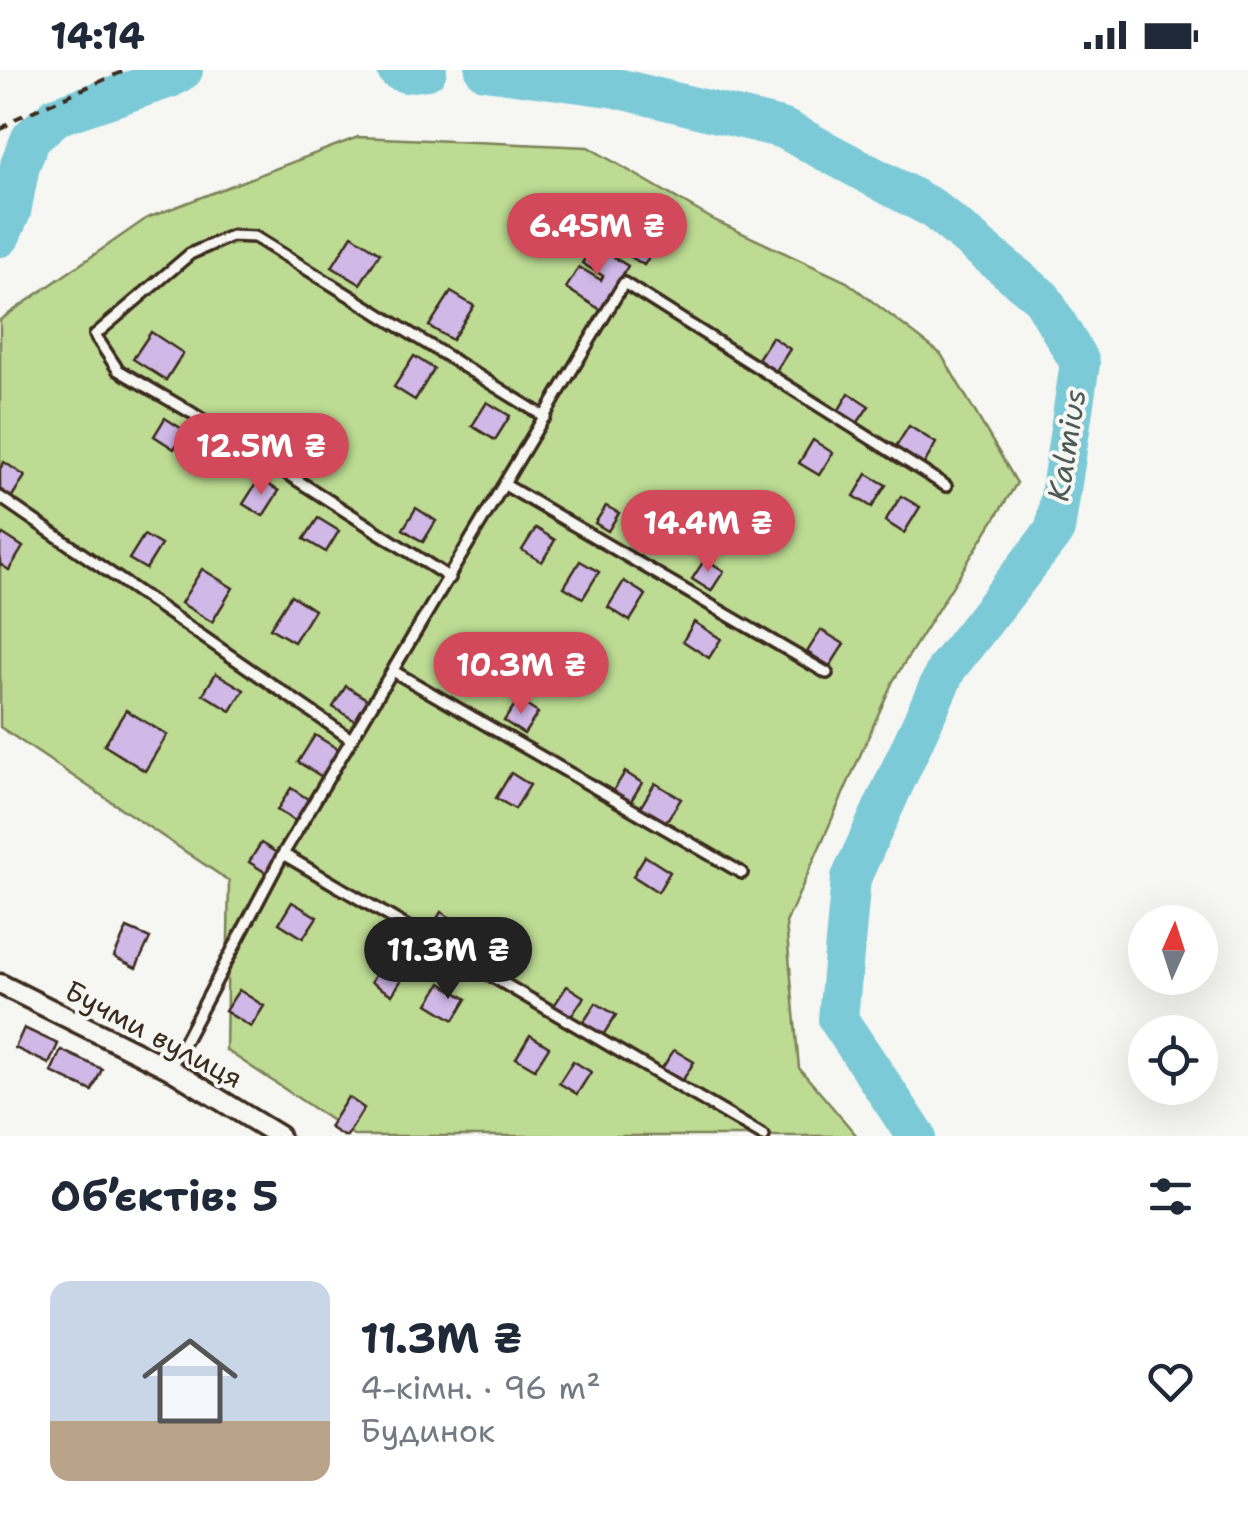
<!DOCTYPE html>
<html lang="uk">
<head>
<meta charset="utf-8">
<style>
  :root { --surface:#fff; --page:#f6f6f7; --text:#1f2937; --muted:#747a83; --accent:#d1495b }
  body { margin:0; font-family:"Shantell Sans",sans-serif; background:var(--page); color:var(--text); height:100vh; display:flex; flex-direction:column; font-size:38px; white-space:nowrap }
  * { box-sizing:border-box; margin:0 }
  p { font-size:32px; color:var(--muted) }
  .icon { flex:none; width:55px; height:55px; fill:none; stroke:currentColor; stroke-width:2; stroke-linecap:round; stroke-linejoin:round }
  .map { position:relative; height:1066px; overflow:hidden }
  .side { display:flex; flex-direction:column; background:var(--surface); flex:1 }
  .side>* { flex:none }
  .needle { width:65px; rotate:3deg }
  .fabs { position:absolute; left:1128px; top:835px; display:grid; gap:20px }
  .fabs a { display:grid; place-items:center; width:90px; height:90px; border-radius:50%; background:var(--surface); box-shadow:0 10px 40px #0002; font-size:50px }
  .price { position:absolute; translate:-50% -85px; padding:0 22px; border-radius:35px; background:var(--accent); color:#fff; font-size:32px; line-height:65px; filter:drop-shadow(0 2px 5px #0008) }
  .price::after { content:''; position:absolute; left:50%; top:60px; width:30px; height:22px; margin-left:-15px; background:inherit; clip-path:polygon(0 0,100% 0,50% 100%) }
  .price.current { background:#222; color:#fff }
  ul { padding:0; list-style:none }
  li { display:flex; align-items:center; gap:30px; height:250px; padding:0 50px }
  li span { display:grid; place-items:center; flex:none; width:280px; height:200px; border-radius:20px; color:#555 }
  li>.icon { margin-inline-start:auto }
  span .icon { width:120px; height:120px; fill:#fffc; stroke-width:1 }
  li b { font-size:42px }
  h2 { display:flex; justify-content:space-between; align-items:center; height:120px; padding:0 50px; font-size:42px }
  .status { display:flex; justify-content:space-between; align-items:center; height:70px; padding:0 50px; background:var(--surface); direction:ltr }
  .status svg { height:28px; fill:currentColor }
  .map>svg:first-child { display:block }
</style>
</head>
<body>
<div class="status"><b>14:14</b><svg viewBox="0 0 49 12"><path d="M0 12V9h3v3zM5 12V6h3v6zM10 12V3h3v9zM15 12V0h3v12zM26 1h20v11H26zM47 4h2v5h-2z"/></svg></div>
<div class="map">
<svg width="1248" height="1066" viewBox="0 0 1248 1066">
  <rect width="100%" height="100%" fill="#f6f6f2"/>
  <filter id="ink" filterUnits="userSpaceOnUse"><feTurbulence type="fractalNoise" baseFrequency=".01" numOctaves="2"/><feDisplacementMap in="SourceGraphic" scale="20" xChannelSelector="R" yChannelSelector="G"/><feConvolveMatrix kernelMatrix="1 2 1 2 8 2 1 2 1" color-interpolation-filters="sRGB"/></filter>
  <g filter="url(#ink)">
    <polygon fill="#bddb93" stroke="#7c8258" stroke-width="2.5" points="358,67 588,77 714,150 847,212 941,284 1017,413 893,611 786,853 799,998 857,1066 355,1066 226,980 229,811 0,657 0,250 147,148"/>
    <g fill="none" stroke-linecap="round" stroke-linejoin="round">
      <polyline stroke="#618a8d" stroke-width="6" points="405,0 406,3"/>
      <g stroke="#7bcad7" stroke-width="40">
        <polyline points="397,0 406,3 427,0"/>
        <polyline points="485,0 617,18 784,59 932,138 1042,228 1080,293 1055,460 947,598 851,808 838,949 916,1066"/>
        <polyline points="0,167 11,142 20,95 31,68 56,46 170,8 183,0"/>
      </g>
    </g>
    <g fill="#d0b8e7" stroke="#3b2a1e" stroke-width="2.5">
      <polygon points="637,158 659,171 644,195 623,182"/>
      <polygon points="352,165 380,183 360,214 332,197"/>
      <polygon points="594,175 628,196 601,240 566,218 579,197 601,210 603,206 582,193"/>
      <polygon points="451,222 474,236 452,270 429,256"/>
      <polygon points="151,262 183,283 166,310 133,289"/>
      <polygon points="772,267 790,279 774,304 756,292"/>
      <polygon points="414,286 434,299 415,330 394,317"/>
      <polygon points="849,323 869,336 856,355 837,343"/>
      <polygon points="487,332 510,346 495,370 472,356"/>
      <polygon points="165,348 185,361 174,379 154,366"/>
      <polygon points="297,352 314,362 297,390 280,379"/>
      <polygon points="909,356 936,373 923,396 895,378"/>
      <polygon points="195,368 222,385 211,403 184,386"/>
      <polygon points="813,370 833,383 819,405 799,393"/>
      <polygon points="4,392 25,406 11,428 0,421 0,399"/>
      <polygon points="867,404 886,415 872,437 854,426"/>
      <polygon points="259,409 279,421 263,446 243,434"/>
      <polygon points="901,426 920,437 904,463 885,451"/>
      <polygon points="606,436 619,443 608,461 595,453"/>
      <polygon points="416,438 436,451 423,472 403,459"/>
      <polygon points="318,448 339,461 326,482 304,469"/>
      <polygon points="536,458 555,470 542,492 522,480"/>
      <polygon points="3,464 23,477 9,500 0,494 0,468"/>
      <polygon points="144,465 161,475 146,499 129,489"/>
      <polygon points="705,489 724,501 711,521 692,509"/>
      <polygon points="580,491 599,502 583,528 564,517"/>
      <polygon points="202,499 233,518 212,552 181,533"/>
      <polygon points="624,511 646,525 630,551 608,537"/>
      <polygon points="291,525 314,540 294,572 270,558"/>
      <polygon points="694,552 721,569 709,588 683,571"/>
      <polygon points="821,560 844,574 830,596 807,582"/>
      <polygon points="216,603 244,620 231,641 203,624"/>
      <polygon points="346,616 370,631 357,652 333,637"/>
      <polygon points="518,630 538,643 524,664 504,651"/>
      <polygon points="126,640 167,665 145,701 104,675"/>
      <polygon points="315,665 341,681 324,708 298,692"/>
      <polygon points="625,702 642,713 631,731 613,721"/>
      <polygon points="511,703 530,715 515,739 496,728"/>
      <polygon points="655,713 681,729 665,753 640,738"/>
      <polygon points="291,718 311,731 297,752 277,740"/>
      <polygon points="261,773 280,785 268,804 249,792"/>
      <polygon points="645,786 670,802 658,822 633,806"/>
      <polygon points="292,832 317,847 303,868 279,853"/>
      <polygon points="441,842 456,851 443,872 428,863"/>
      <polygon points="127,858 150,868 136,898 114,887"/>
      <polygon points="488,872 511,886 499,905 476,892"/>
      <polygon points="386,888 407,901 392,925 371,912"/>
      <polygon points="441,913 467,929 454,950 428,934"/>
      <polygon points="567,916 584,927 570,948 553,937"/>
      <polygon points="239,920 264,936 251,957 225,941"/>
      <polygon points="596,933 616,945 603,965 583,953"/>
      <polygon points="24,958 58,974 49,994 15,978"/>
      <polygon points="530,965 549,977 535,999 516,988"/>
      <polygon points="61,980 102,999 92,1021 51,1002"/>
      <polygon points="674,980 694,992 681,1013 661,1000"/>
      <polygon points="573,991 591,1002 577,1024 559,1013"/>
      <polygon points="348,1027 364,1038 347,1066 343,1066 329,1057"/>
    </g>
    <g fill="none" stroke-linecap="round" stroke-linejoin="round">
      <defs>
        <g id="lane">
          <polyline points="505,415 827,603"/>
          <polyline points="0,427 351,669"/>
          <polyline points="450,508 192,343 118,300 95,265 190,184 231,166 255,167 545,347"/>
          <polyline points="393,601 742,803"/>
          <polyline points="283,784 764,1066"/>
          <polyline points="170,999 283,784 624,213 946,416"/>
        </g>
        <polyline id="street" points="0,914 170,999 279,1066"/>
      </defs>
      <use href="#lane" stroke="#3b2a1e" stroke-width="16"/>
      <use href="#street" stroke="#3b2a1e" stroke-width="25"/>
      <polyline stroke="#3b2a1e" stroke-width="4" stroke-dasharray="10 8" stroke-linecap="butt" points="0,60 15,49 126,0"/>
      <use href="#lane" stroke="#f6f6f2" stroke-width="9"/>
      <use href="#street" stroke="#f6f6f2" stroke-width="18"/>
    </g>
  </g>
  <g text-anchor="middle" stroke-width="8" stroke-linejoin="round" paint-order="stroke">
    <g font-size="28" fill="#3b2a1e" stroke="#f6f6f2">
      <text transform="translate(154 964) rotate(28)" y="10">Бучми вулиця</text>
    </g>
    <g font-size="30" font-style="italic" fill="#4e5a56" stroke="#f6f6f2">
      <text transform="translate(1067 375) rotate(-81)" y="10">Kalmius</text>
    </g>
  </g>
</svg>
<div class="fabs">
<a><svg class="needle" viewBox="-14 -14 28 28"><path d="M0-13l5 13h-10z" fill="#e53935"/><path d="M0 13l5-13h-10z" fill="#747a83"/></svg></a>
<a><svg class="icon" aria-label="locate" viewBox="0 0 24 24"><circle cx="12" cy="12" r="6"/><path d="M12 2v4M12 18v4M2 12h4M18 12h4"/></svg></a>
</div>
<b class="price" style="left:597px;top:208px">6.45M ₴</b>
<b class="price" style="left:261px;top:428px">12.5M ₴</b>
<b class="price" style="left:708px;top:505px">14.4M ₴</b>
<b class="price" style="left:521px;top:647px">10.3M ₴</b>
<b class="price current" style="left:448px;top:932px">11.3M ₴</b>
</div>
<section class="side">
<h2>Об’єктів: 5<svg class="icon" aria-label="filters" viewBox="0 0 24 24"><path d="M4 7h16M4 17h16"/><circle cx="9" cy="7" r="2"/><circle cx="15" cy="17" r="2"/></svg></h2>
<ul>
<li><span style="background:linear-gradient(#c9d6e8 70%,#b9a48a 0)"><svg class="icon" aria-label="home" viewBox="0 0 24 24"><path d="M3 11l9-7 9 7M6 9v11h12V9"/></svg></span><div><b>11.3M ₴</b><p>4-кімн. · 96 m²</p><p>Будинок</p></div><svg class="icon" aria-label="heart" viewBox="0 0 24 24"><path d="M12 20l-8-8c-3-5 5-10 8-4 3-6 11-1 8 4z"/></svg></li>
</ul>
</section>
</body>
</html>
